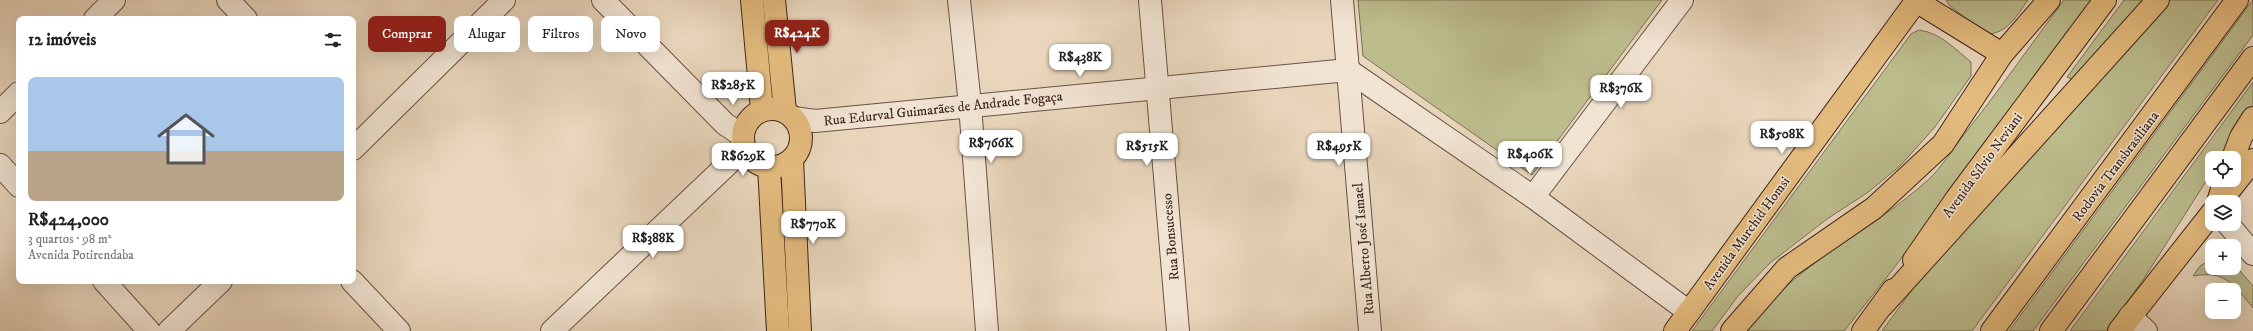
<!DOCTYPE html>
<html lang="pt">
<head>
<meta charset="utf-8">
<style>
  :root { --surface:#fff; --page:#f2f2f2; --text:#202124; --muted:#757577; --accent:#8f2418 }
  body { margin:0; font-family:"IM FELL DW Pica",serif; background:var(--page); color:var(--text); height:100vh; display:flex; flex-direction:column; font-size:15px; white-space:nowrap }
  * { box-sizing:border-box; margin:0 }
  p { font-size:13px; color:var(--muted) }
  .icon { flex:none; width:22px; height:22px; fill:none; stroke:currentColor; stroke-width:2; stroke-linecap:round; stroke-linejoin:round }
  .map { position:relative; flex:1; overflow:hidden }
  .side { position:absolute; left:16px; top:16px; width:340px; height:268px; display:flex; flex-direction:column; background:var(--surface); border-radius:8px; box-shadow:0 4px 16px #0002 }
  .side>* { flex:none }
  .top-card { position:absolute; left:368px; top:16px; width:380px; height:36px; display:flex; gap:8px }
  .buttons { position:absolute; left:2205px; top:151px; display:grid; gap:8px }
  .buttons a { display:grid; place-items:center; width:36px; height:36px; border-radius:8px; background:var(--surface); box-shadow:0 4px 16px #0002; font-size:20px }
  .price { position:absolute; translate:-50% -34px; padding:0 9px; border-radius:8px; background:#fff; color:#222; font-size:13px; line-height:26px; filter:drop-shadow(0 1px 2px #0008) }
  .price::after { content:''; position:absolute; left:50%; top:24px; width:12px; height:9px; margin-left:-6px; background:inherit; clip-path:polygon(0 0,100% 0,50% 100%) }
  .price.current { background:var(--accent); color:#fff }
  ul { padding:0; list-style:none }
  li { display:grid; align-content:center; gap:8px; height:212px; padding:0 12px }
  li span { display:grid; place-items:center; height:124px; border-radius:8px; color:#555 }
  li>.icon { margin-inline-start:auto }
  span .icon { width:72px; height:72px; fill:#fffc; stroke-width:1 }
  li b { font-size:17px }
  h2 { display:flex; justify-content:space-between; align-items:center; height:48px; padding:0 12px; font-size:17px }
  .tag { padding:0 14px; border-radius:8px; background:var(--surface); box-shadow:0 4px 16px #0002; font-size:14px; line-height:36px }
  .tag.current { background:var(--accent); color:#fff }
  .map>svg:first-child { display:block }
</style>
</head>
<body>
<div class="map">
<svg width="2253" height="331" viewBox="0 0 2253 331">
  <rect width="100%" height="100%" fill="#e9d6bc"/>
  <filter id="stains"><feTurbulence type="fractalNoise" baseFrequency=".005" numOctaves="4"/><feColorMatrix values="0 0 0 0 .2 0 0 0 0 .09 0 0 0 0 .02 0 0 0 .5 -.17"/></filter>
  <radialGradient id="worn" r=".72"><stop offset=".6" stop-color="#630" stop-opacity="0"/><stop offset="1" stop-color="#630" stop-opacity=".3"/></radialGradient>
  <g fill="#bcbc8d" stroke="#7d7154">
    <polygon points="1358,0 1662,0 1532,175 1363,56"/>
    <path d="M1946,0H2028C2016,16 2008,34 1986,34L1950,6Z"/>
    <path d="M2064,0H2092L1891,272L1844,331H1747C1794,262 1869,234 1929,179C1942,167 1952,150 1963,136C1998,92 2030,46 2064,0Z"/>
    <polygon points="2124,0 2148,0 2074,80 2067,77"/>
    <polygon points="2169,0 2218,0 1972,331 1882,331 1928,268 1967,223"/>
    <polygon points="2253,0 2253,35 2033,331 2009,331"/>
    <path d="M1919,30C1941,33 1955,49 1971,62V76L1935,127L1900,166L1867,193L1827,219L1770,263L1738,296L1712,331H1692L1911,34Z"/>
    <polygon points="2253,82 2253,109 2221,158 2212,158 2212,172 2143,280 2106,331 2070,331"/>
    <path d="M2212,259V268H2234V264L2253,286V308C2234,285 2226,270 2193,276L2200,266Z"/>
  </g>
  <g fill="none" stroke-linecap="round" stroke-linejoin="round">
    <defs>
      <g id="minor">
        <polyline points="228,0 246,19"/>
        <polyline points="603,0 725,124 743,136"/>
        <polyline points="959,0 970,105 987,331"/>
        <polyline points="1150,0 1178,331"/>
        <polyline points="1342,0 1370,331"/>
        <polyline points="95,19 114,0"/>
        <polyline points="0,112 19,93"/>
        <polyline points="794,118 815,121 1348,70 1533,197 1689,312"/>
        <polyline points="353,149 504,0"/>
        <polyline points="0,165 19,186"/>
        <polyline points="1533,197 1682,0"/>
        <polyline points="2228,224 2253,254"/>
        <polyline points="104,281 149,331"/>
        <polyline points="352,281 399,331"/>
        <polyline points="2130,316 2146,331"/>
        <polyline points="169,331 221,281"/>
        <polyline points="552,331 730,162 743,145"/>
      </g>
      <g id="major">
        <polyline points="752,0 762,110"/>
        <polyline points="774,0 785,111"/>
        <polyline points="1916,1 2002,54"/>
        <circle cx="772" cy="138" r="29"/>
        <polyline points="792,160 800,331"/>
        <polyline points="769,167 778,331"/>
        <polyline points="2220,202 2253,160"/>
        <polyline points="1914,260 1957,198 2105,0"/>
        <polyline points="1675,331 1917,0"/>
        <polyline points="1732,331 1787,268 1874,208 1943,144 2002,54 2049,0"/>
        <polyline points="1863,331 1893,290"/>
        <polyline points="2119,331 2212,213"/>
      </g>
      <g id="highway">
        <polyline points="2233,158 2241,137 2253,118"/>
        <polyline points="2218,202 2225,180"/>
        <polyline points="1883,305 2158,0"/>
        <polyline points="1992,331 2237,0"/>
        <polyline points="2051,331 2253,58"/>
      </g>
    </defs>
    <use href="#minor" stroke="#695243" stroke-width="24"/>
    <use href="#major" stroke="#3e261b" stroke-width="24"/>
    <use href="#highway" stroke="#3e261b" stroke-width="24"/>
    <use href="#minor" stroke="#f1e4d3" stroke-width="22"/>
    <use href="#major" stroke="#e4bb7e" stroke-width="22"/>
    <use href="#highway" stroke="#e4bb7e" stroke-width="22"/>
  </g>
  <g text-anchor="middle" stroke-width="3" stroke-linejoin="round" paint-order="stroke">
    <g font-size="14" fill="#3e261b" stroke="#f1e4d3">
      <text transform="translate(943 108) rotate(-6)" y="5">Rua Edurval Guimarães de Andrade Fogaça</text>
      <text transform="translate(1982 165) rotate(-54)" y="5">Avenida Sílvio Neviani</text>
      <text transform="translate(2115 166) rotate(-53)" y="5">Rodovia Transbrasiliana</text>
      <text transform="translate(1746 233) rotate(-54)" y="5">Avenida Murchid Homsi</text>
      <text transform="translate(1170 237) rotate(-95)" y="5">Rua Bonsucesso</text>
      <text transform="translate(1363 249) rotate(-95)" y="5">Rua Alberto José Ismael</text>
    </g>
  </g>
  <rect width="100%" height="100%" filter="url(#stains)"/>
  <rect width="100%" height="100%" fill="url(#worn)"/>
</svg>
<div class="buttons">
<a><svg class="icon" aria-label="locate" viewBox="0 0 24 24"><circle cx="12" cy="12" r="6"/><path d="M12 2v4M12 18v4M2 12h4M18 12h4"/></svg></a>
<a><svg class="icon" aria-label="layers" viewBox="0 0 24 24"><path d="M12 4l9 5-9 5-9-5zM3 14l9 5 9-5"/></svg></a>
<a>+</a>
<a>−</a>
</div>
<b class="price current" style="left:797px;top:54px">R$424K</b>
<b class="price" style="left:1080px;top:78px">R$438K</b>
<b class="price" style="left:733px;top:106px">R$285K</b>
<b class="price" style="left:1621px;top:109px">R$376K</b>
<b class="price" style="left:1782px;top:155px">R$508K</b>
<b class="price" style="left:991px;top:164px">R$766K</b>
<b class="price" style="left:1147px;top:167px">R$515K</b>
<b class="price" style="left:1339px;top:167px">R$495K</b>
<b class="price" style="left:1530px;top:175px">R$406K</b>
<b class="price" style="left:743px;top:177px">R$629K</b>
<b class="price" style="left:813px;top:245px">R$770K</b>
<b class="price" style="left:653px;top:259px">R$388K</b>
<div class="top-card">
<a class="tag current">Comprar</a>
<a class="tag">Alugar</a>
<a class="tag">Filtros</a>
<a class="tag">Novo</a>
</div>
<section class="side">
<h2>12 imóveis<svg class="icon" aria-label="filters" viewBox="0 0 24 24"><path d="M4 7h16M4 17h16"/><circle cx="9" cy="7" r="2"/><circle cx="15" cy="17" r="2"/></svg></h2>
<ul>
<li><span style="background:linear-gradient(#a9c7e8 60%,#b9a48a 0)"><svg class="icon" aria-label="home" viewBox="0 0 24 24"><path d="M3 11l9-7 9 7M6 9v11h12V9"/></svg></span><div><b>R$424,000</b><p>3 quartos · 98 m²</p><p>Avenida Potirendaba</p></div></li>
</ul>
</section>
</div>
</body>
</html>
